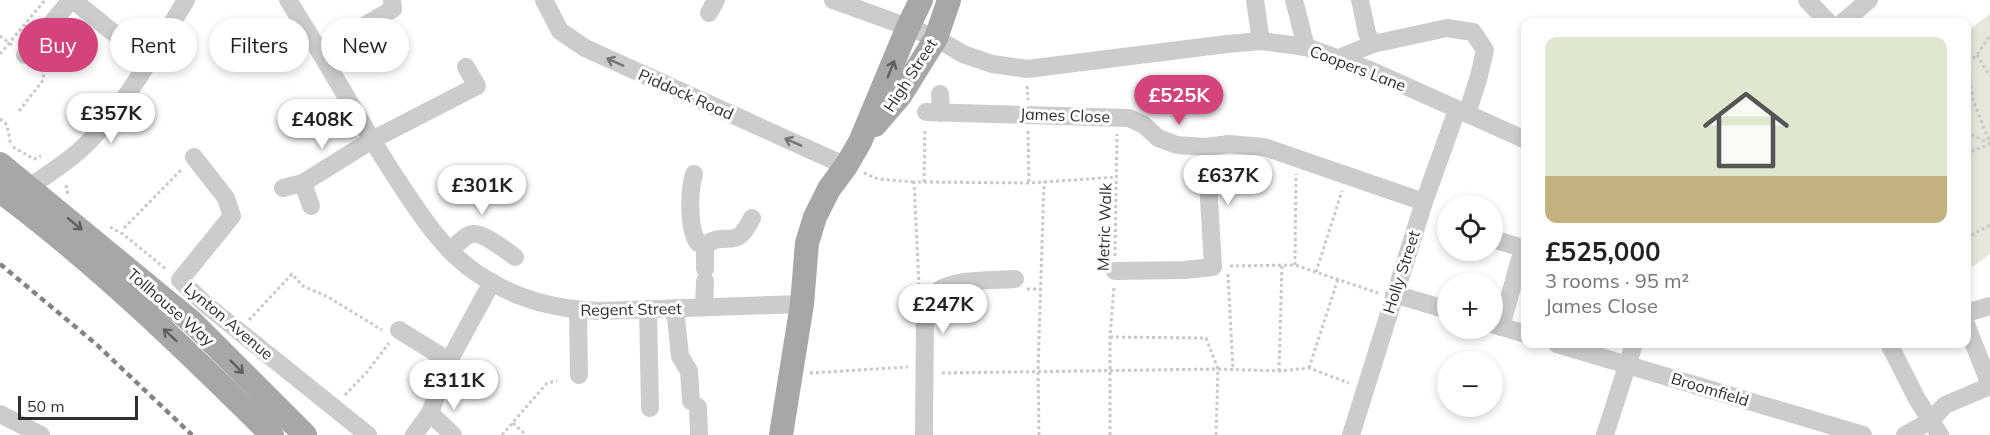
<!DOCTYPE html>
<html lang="en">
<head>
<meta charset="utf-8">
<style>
  :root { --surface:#fff; --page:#f6f6f6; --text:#222; --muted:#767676; --line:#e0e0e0; --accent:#d3447c }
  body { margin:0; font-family:Mulish,sans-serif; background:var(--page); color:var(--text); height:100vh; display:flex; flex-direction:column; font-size:22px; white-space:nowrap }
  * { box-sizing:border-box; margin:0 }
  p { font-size:20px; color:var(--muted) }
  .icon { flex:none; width:33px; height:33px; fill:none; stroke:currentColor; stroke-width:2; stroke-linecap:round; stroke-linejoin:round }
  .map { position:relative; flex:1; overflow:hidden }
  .drawer { position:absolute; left:1521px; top:18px; width:450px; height:330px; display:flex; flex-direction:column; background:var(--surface); border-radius:12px; box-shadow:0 3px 9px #0003 }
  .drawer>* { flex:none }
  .banner { position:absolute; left:18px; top:18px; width:570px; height:54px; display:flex; gap:12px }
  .tools { position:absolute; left:1437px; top:195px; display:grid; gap:12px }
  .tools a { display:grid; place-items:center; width:66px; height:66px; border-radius:50%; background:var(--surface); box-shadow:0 3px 9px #0003; font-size:30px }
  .scale { position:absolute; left:18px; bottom:15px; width:120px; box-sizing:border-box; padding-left:6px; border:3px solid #2f2f2f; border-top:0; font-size:16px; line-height:21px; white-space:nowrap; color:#2f2f2f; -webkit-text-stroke:4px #fff; paint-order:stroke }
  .price { position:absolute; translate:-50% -51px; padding:0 14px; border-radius:21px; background:#fff; color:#222; font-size:20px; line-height:39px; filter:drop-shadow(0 2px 3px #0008) }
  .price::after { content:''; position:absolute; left:50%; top:36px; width:18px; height:14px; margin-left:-9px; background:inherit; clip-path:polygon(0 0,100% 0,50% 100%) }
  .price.on { background:var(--accent); color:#fff }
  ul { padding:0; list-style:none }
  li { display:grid; align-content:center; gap:12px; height:318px; padding:0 24px }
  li+li { border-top:2px solid var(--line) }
  li span { display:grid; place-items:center; height:186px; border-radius:12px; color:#555 }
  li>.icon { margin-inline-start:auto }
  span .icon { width:108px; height:108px; fill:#fffc; stroke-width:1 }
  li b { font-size:26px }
  .pill { padding:0 21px; border-radius:27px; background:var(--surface); box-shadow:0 3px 9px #0003; font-size:21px; line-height:54px }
  .pill.on { background:var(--accent); color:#fff }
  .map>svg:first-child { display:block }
</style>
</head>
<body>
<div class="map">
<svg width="1990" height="435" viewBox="0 0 1990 435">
  <rect width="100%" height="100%" fill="#fff"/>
  <polygon fill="#e6e7db" points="1990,14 1990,254 1967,271 1967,31"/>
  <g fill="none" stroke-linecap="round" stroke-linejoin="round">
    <g stroke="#c9c9c9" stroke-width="3" stroke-dasharray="3 3" stroke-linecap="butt">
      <polyline points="0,36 13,46"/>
      <polyline points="0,54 45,0"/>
      <polyline points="1977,55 1990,76"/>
      <polyline points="1968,62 1973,100 1990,143"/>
      <polyline points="1968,62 1977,55 1990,35"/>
      <polyline points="1027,86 1028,100"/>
      <polyline points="19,111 44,79 43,71 37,65"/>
      <polyline points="0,119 7,125 11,146"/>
      <polyline points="1028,131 1029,183"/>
      <polyline points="1966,132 1989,143"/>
      <polyline points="13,147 34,159 41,156"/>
      <polyline points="1966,154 1990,144"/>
      <polyline points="864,173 878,179 914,182"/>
      <polyline points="924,182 1029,183 1117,177"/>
      <polyline points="66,185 68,195"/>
      <polyline points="110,227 123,234 167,270"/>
      <polyline points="124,228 182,169"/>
      <polyline points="1966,238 1990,225"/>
      <polyline points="1115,256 1117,134"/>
      <polyline points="1295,265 1296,174"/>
      <polyline points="1230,266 1295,265 1378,293"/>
      <polyline points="1316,272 1342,191"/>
      <polyline points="1228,274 1233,370"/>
      <polyline points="919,286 914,182 924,182 925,129"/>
      <polyline points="1027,289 1041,289"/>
      <polyline points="249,320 292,274 303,286 328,297 382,330"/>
      <polyline points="1110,337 1206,338 1218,369 1216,435"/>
      <polyline points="1309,368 1338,279"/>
      <polyline points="1279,371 1282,265"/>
      <polyline points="810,373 908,367"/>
      <polyline points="942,373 1218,369 1279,371 1309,368 1349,383"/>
      <polyline points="345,395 367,372 389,343"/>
      <polyline points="513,423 526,435"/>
      <polyline points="502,435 547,383 557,381"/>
      <polyline points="1039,435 1038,371 1044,182"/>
      <polyline points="1110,435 1110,337 1114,286"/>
    </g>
    <g stroke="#ccc" stroke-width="18">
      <polyline points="73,0 132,48 150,58"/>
      <path d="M288,0C323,55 354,112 389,167C414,205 438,246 475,272C514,299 553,309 599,311L802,304"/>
      <polyline points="544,0 560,31 585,48 846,166"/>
      <polyline points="833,0 908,27 936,38 963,54 992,64 1027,69 1227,44 1261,41 1306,47 1370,70 1526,140"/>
      <polyline points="1255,0 1261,41"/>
      <polyline points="1294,0 1306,47"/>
      <polyline points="1360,0 1367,33 1373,44"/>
      <polyline points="1807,0 1828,22"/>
      <polyline points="709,13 716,0"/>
      <polyline points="1843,22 1869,0"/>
      <polyline points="320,51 393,9 392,0"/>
      <polyline points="25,55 71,0"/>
      <polyline points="1339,58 1373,44 1447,28 1473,32 1485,50 1479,76 1467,114"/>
      <polyline points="940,94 941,113"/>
      <polyline points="926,112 1129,118 1144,125 1158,138 1177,145 1206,147 1229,144 1264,147 1424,202"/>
      <polyline points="194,157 226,198 232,216 180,280 205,304 368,435"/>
      <path d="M694,174C689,191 688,229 698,243L705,245"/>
      <polyline points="303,183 311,206"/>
      <path d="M30,187C52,171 77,156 95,135C131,95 158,46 186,0"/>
      <polyline points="283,188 303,183 372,140 477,86 466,67"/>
      <polyline points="1492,239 1523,248 1501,327"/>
      <path d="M450,250C456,246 462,238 469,235C480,229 505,250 515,257"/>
      <path d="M705,269V245C728,229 735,253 752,218"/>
      <polyline points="1115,271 1185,270 1213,267 1206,147"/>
      <polyline points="1394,294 1448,310"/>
      <polyline points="704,307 705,281"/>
      <polyline points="675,308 680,356 689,371 691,401"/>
      <polyline points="648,309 650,408"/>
      <polyline points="578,310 579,375"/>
      <polyline points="1966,313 1990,306"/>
      <polyline points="1492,324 1526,334"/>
      <polyline points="1966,324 1990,385"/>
      <polyline points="399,330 449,361"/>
      <polyline points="1557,344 1863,435"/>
      <polyline points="1889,344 1917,399 1940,435"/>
      <polyline points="698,407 699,435"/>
      <polyline points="430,413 453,435"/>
      <polyline points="0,414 41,435"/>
      <polyline points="414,435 430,413 449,361 492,282"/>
      <path d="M924,435L925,311C927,307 928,302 930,298C945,277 992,281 1015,279"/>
      <polyline points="1351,435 1424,202 1457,110"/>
      <polyline points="1605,435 1634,344"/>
      <polyline points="1905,435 1930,421 1945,405 1990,386"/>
    </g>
    <g stroke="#a7a7a7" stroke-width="24">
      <polyline points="875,125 900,96 936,38 949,0"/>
      <polyline points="0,164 192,322 305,435"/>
      <path d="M0,191C98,264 186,350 272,435"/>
      <polyline points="781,435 802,304 807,243 815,217 829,189 846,166 860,142 908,27 921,0"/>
    </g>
    <polyline stroke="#848484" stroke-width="4.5" stroke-dasharray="6 4.5" stroke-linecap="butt" points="0,264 96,344 192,435"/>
  </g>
  <defs><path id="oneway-shaft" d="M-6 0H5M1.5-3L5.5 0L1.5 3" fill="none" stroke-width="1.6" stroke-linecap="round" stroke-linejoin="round" transform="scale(1.5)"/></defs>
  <g stroke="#767676">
    <use href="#oneway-shaft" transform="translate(615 62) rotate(-156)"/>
    <use href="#oneway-shaft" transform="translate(793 142) rotate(-156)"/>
  </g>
  <g stroke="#5f5f5f">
    <use href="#oneway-shaft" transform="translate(891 69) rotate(-68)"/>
    <use href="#oneway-shaft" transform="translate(75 224) rotate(39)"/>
    <use href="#oneway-shaft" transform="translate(170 335) rotate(-138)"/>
    <use href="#oneway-shaft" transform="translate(237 367) rotate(45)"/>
  </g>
  <g text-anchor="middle" stroke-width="6" stroke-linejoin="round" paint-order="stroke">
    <g font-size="16" fill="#2f2f2f" stroke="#fff">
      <text transform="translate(1358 68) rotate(21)" y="6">Coopers Lane</text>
      <text transform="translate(910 75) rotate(-57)" y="6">High Street</text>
      <text transform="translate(686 94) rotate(24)" y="6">Piddock Road</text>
      <text transform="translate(1065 115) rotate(2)" y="6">James Close</text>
      <text transform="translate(1104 227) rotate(-88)" y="6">Metric Walk</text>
      <text transform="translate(1401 272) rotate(-72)" y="6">Holly Street</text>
      <text transform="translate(171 307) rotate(41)" y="6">Tollhouse Way</text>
      <text transform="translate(631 309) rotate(-1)" y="6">Regent Street</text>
      <text transform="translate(229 321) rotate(40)" y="6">Lynton Avenue</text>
      <text transform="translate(1710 389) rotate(17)" y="6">Broomfield</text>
    </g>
  </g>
</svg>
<div class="tools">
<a><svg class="icon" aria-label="locate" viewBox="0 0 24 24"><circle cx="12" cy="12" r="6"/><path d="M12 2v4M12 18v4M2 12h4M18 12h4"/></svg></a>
<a>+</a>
<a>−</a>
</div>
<div class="scale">50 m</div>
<b class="price on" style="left:1179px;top:126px">£525K</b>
<b class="price" style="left:111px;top:144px">£357K</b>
<b class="price" style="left:322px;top:150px">£408K</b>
<b class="price" style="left:1228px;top:206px">£637K</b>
<b class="price" style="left:482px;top:216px">£301K</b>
<b class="price" style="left:943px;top:335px">£247K</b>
<b class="price" style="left:454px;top:411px">£311K</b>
<div class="banner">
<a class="pill on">Buy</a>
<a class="pill">Rent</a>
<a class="pill">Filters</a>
<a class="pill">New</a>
</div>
<section class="drawer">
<ul>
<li><span style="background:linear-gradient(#dfe7d0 75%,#c2b280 0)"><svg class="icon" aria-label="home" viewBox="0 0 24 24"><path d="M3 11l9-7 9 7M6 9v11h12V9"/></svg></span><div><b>£525,000</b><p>3 rooms · 95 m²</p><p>James Close</p></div></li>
</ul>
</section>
</div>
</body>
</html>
